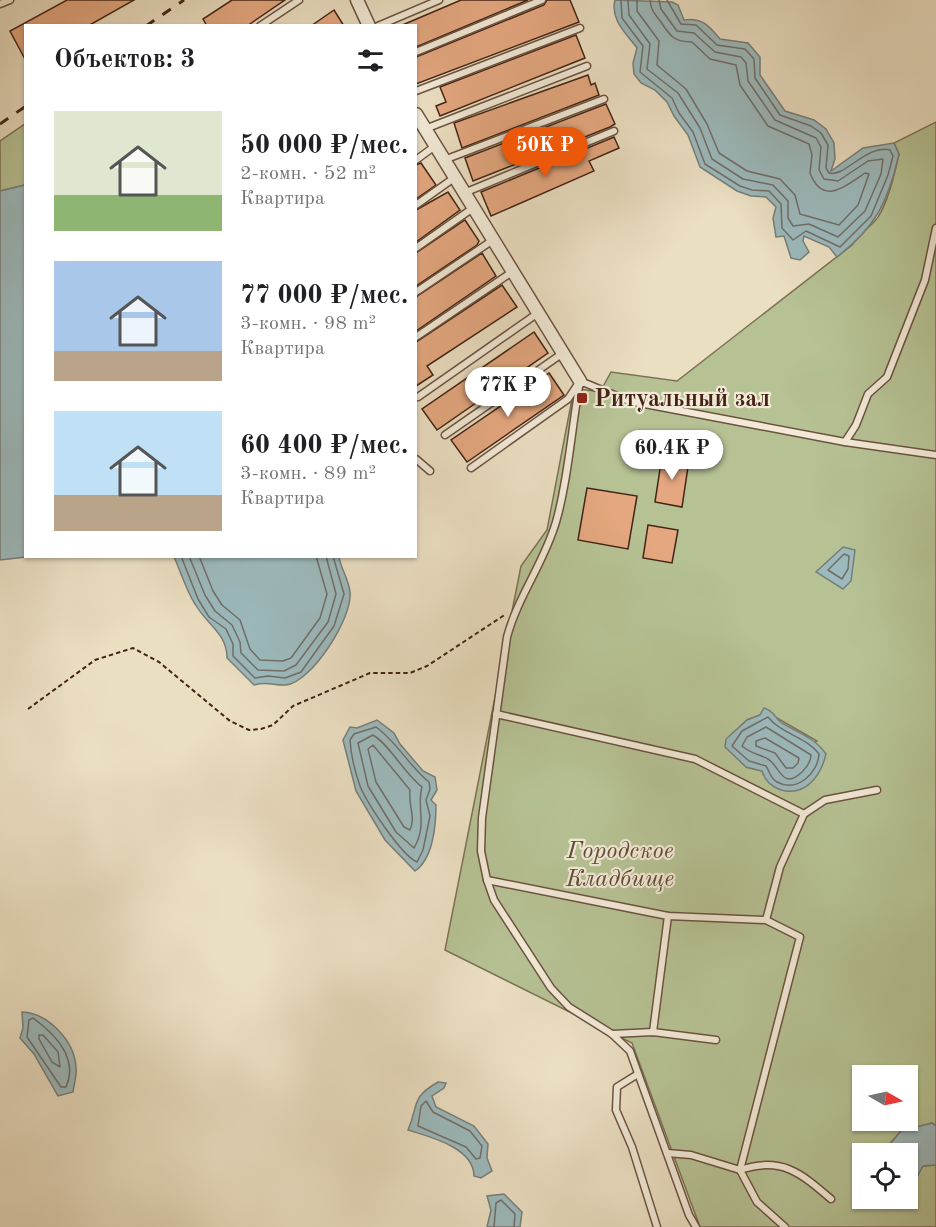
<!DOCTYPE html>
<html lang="ru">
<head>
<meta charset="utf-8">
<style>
  :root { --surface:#fff; --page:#f6f6f6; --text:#202124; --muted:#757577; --accent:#ea580c }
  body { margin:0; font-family:"Old Standard TT",serif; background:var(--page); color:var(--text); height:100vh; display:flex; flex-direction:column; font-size:22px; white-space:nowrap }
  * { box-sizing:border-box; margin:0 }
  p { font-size:20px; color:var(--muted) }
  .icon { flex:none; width:33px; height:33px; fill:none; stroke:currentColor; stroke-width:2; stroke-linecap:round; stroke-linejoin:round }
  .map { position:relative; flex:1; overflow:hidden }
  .sheet { position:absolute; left:24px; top:24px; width:393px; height:534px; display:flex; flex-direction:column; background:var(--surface); border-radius:0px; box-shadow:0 2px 4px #0004 }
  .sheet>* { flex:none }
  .needle { width:39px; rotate:99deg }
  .tools { position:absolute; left:852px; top:1065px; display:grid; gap:12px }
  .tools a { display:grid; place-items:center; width:66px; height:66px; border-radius:0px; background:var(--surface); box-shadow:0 2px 4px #0004; font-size:30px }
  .price { position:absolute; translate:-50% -51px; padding:0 14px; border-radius:21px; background:#fff; color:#222; font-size:20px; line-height:39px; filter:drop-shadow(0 2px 3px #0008) }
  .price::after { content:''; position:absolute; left:50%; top:36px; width:18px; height:14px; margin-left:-9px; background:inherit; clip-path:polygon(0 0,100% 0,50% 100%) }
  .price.active { background:var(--accent); color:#fff }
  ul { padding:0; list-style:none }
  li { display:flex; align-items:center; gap:18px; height:150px; padding:0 30px }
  li span { display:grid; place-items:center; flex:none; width:168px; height:120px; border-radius:0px; color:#555 }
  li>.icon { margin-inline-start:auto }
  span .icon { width:72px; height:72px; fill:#fffc; stroke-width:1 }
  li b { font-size:26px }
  h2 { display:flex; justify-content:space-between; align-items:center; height:72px; padding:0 30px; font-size:26px }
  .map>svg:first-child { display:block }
</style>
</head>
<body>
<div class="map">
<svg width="936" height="1227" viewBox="0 0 936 1227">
  <rect width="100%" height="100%" fill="#ebdfc2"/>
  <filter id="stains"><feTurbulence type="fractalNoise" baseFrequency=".00333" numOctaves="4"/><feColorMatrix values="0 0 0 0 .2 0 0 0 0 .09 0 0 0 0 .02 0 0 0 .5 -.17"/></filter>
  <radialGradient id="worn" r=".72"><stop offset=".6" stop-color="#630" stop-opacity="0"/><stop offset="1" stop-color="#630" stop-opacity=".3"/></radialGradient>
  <g fill="#b6c294" stroke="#7c7255" stroke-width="1.5" fill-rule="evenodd">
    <path d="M936,122V1126L932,1123L901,1131L885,1149L887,1153L862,1154V1198H908V1167L912,1173L923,1166L936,1165V1227H700L632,1043L445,950L521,566L547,530L574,388L600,392L611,372L677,381L852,245C859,235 867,229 875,221C887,208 895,172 899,154L894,143ZM760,715L777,718L817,741L762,771L746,767L730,737L747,720ZM862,1076H908V1120H862Z"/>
    <polygon points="25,124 25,185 0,191 0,141"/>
  </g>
  <g fill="#9cbabd" stroke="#787e7a" stroke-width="1.5">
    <path d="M615,0L672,2L678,5L684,20C702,17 709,26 720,39L748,43L760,57V75L785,111L814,120L826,129L834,143L835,159L831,171L863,148L894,143L899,154C888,202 876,227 837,257L829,247L804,236L803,241L809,252L800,260L791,258L784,236L776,237L773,218L776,207L766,197L751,196L737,191L700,167L688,135L674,116L667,102L655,90L641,83L634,74L633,63L637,48C626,33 610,20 615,0Z"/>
    <polygon points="25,185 26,557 0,560 0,191"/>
    <polygon points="843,547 855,550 851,581 843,589 816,572"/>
    <path d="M174,557H339C341,569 349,580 350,592C353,617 312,682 286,685C274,686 269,681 254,685L227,658C227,633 207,625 195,604C186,590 181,572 174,557Z"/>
    <path d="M764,708C776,712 774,718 782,723C799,733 815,738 826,754C821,775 806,797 781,790C771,787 765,781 762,771L746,767L725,747L726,739L747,720L760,715Z"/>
    <path d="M377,720L394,733L400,744L423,771L435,777L437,790L431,800L436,805C436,825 433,859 415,871L385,840L356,791L343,740L350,727L357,728Z"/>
    <path d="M22,1012C48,1013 75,1041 76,1068C77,1075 74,1084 73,1092L58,1096L34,1054L20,1038L23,1028Z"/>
    <path d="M438,1082L446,1083L444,1088L432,1096L436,1107L474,1126L488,1144L487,1158L492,1171L481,1178L474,1176C474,1148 431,1137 408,1130C419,1105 410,1098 438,1082Z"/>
    <polygon points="932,1123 936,1126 936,1165 923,1166 918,1175 908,1167 908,1154 887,1153 885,1150 901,1131"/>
    <polygon points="504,1194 522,1212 520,1227 487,1227 491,1210 487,1196"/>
  </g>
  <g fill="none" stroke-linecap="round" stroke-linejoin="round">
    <g stroke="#706e6a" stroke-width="1.5">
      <path d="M621,0L622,18L643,46L640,72L672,98L679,113L693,132L705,164L740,186L752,190L769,191L781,204L782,228L793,240L806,231L840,247L871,216L888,175L893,156L890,150C867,144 844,178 829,173L826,168L828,145L821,133L811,126L780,115L755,78L754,59L745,49L717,45L696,25L681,24L667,0"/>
      <polyline points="628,0 629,15 650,44 647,69 678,93 700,128 712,159 743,179 773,185 788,201 788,218 793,226 809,224 838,237 865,211 881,174 883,159 868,161 838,181 824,179 819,170 821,147 816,138 775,120 748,81 746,63 741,57 715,52 694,33 677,31 661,9 659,0"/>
      <path d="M637,0V11L659,41L657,65L686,89L707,124L719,153L747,171L780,179L795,195L800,214L839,225L858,205L869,174L865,173C847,185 823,207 810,173L812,155L809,144L768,126L740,85L736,65L710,59L692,42C674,42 670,36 661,22C655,14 651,11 650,0"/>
      <polygon points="844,554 849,556 848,569 842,579 828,570"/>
      <polyline points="181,556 198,599 209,617 226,629 233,644 233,656 255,678 268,676 285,678 301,672 334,626 344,594 333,556"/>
      <polyline points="189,556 205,595 215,611 232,625 240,642 241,653 258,670 284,671 296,665 328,622 336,594 326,556"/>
      <polyline points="199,556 213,591 222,605 240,620 250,649 260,660 283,661 291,658 320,618 327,594 316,556"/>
      <path d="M768,717C781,734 807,737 819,754C818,773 797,793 777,782C770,778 770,772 766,766L749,761L732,746L742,731Z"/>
      <path d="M376,727C397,742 409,766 429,782L430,789L426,800L430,816L423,850L417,862C401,855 367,803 360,786C355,772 351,755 350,740L354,734Z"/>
      <path d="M766,727L811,755C811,762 807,767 802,772C782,791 780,766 768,759C759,754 751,754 742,746L747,737Z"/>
      <path d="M373,735C389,744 404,773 422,787C416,808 428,824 414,848L396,832L368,786L358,743Z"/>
      <polygon points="765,738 799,758 798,763 793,768 786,768 775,753 756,746 756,741"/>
      <path d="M373,745L410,790C408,805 416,817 410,830L404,827L376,782L368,749Z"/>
      <path d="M33,1018C55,1034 79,1058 66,1087H61L27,1037L29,1020Z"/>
      <polygon points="39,1035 43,1035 58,1052 60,1067 52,1062 39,1039"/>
      <polygon points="426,1101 433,1112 470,1131 482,1146 480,1158 476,1159 466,1147 418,1126 421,1106"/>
      <polyline points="494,1227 496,1203 501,1200 515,1214 514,1227"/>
    </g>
  </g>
  <g fill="#e4a77f" stroke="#432316" stroke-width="1.5">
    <polygon points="67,0 134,0 88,26 26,26 26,61 10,31"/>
    <polygon points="232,0 285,0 247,26 207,26 203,19"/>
    <polygon points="461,0 528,0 416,47 416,26 400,26"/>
    <polygon points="547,0 570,0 579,22 416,84 416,57 544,5"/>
    <polygon points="334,10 344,26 311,26"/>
    <polygon points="576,35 585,58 440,116 436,106 446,102 440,87"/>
    <polygon points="588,75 591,85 595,83 599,95 462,148 454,123"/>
    <polygon points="606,104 615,124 610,127 473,181 465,158"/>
    <polygon points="614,137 619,148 589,161 594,171 491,216 481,192"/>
    <polygon points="421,163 436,185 416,199 416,165"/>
    <polygon points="448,192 460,210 416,242 416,210"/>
    <polygon points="465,220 479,241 477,245 416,286 416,253"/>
    <polygon points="482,253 496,276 416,331 416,297"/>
    <polygon points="502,285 517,307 427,366 433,375 416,386 416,342"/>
    <polygon points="534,332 548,353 437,430 422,409"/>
    <polygon points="549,373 564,395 467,462 451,440"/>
    <polygon points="662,456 689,460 682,507 655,502"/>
    <polygon points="587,488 637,496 628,549 578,540"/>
    <polygon points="648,525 678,530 672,563 643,558"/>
  </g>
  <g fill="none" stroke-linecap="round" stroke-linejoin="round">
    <defs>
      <g id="service">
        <polyline points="0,4 10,0"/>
        <polyline points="260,26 299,0"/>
        <polyline points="378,26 439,0"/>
        <polyline points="416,52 542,0"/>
        <polyline points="416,91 580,28"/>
        <polyline points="425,129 587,66"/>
        <polyline points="416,160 435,146"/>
        <polyline points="444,160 604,99"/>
        <polyline points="464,193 614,131"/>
        <polyline points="416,205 454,178"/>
        <polyline points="416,248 473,208"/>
        <polyline points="416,292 493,240"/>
        <polyline points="416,337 512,272"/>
        <path d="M580,381C572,425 568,481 556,522C544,563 518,596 507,637L482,818L481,851L487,880L494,900L551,988L569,1007L612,1034L630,1051L689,1215L696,1227"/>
        <polyline points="580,381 629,401 845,442 936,455"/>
        <polyline points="418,397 538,313"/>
        <polyline points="445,435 563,353"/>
        <polyline points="845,442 856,425 868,394 887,377 925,280 936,228"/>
        <polyline points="416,459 430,471"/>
        <polyline points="471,468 568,399 578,384"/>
        <polyline points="496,714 695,759 804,814 780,867 766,920"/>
        <polyline points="804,814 825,800 877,790"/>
        <polyline points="487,880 668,916 766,920 800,937 740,1170 691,1155 667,1153"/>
        <polyline points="653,1032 668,916"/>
        <polyline points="612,1034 653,1032 716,1040"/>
        <polyline points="638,1074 617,1087 616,1110 632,1147 657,1227"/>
        <path d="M785,1227L757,1202L740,1170C781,1156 801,1173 831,1199"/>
      </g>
      <g id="minor">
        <polyline points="357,0 369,26"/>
        <polyline points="416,114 580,381"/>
      </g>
    </defs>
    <use href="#service" stroke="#6d5241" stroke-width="9"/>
    <use href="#minor" stroke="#6d5241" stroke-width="15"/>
    <polyline stroke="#432316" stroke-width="2" stroke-dasharray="4.5 3" stroke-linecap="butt" points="28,709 95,660 133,648 159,662 230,721 249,730 261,729 273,725 293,706 370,673 410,673 427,666 506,614"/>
    <use href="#service" stroke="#f2ead7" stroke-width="6"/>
    <use href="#minor" stroke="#f2ead7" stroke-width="12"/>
    <g stroke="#432316" stroke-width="3" stroke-dasharray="10 10" stroke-linecap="butt">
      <polyline points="146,26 184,0"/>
      <polyline points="0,124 26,106"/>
    </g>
  </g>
  <rect fill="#8f2418" stroke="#f2ead7" stroke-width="2" x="576" y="392" width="12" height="12" rx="3"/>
  <g text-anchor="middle" stroke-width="4.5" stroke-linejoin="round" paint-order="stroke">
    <g font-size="24" font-weight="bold" fill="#432316" stroke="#f2ead7" text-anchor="start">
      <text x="594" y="406">Ритуальный зал</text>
    </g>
    <g font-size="24" font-style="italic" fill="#604b36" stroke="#f2ead7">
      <text x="620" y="858">Городское<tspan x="620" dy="28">Кладбище</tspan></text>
    </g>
  </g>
  <rect width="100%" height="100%" filter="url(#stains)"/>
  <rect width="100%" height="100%" fill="url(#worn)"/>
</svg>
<div class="tools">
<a><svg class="needle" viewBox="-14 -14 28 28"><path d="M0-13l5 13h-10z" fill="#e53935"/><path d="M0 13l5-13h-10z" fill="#757577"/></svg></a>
<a><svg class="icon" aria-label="locate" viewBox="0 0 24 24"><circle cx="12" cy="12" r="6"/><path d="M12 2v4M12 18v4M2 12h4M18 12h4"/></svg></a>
</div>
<b class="price active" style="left:545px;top:178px">50K ₽</b>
<b class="price" style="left:508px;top:418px">77K ₽</b>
<b class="price" style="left:672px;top:481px">60.4K ₽</b>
<section class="sheet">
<h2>Объектов: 3<svg class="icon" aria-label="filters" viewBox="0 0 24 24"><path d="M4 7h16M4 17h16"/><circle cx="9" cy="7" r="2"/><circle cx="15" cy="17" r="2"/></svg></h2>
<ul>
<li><span style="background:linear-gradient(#dfe7d0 70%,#8fb573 0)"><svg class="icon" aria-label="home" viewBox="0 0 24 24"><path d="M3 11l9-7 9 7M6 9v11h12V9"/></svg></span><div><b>50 000 ₽/мес.</b><p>2-комн. · 52 m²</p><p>Квартира</p></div></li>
<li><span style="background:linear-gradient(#a9c7e8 75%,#b9a48a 0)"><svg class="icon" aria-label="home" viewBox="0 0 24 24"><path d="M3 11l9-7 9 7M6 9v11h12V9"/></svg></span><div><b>77 000 ₽/мес.</b><p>3-комн. · 98 m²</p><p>Квартира</p></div></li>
<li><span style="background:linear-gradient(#bfe0f5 70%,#b9a48a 0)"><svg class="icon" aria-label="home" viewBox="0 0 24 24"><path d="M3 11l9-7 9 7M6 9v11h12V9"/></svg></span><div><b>60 400 ₽/мес.</b><p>3-комн. · 89 m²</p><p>Квартира</p></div></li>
</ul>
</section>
</div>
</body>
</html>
